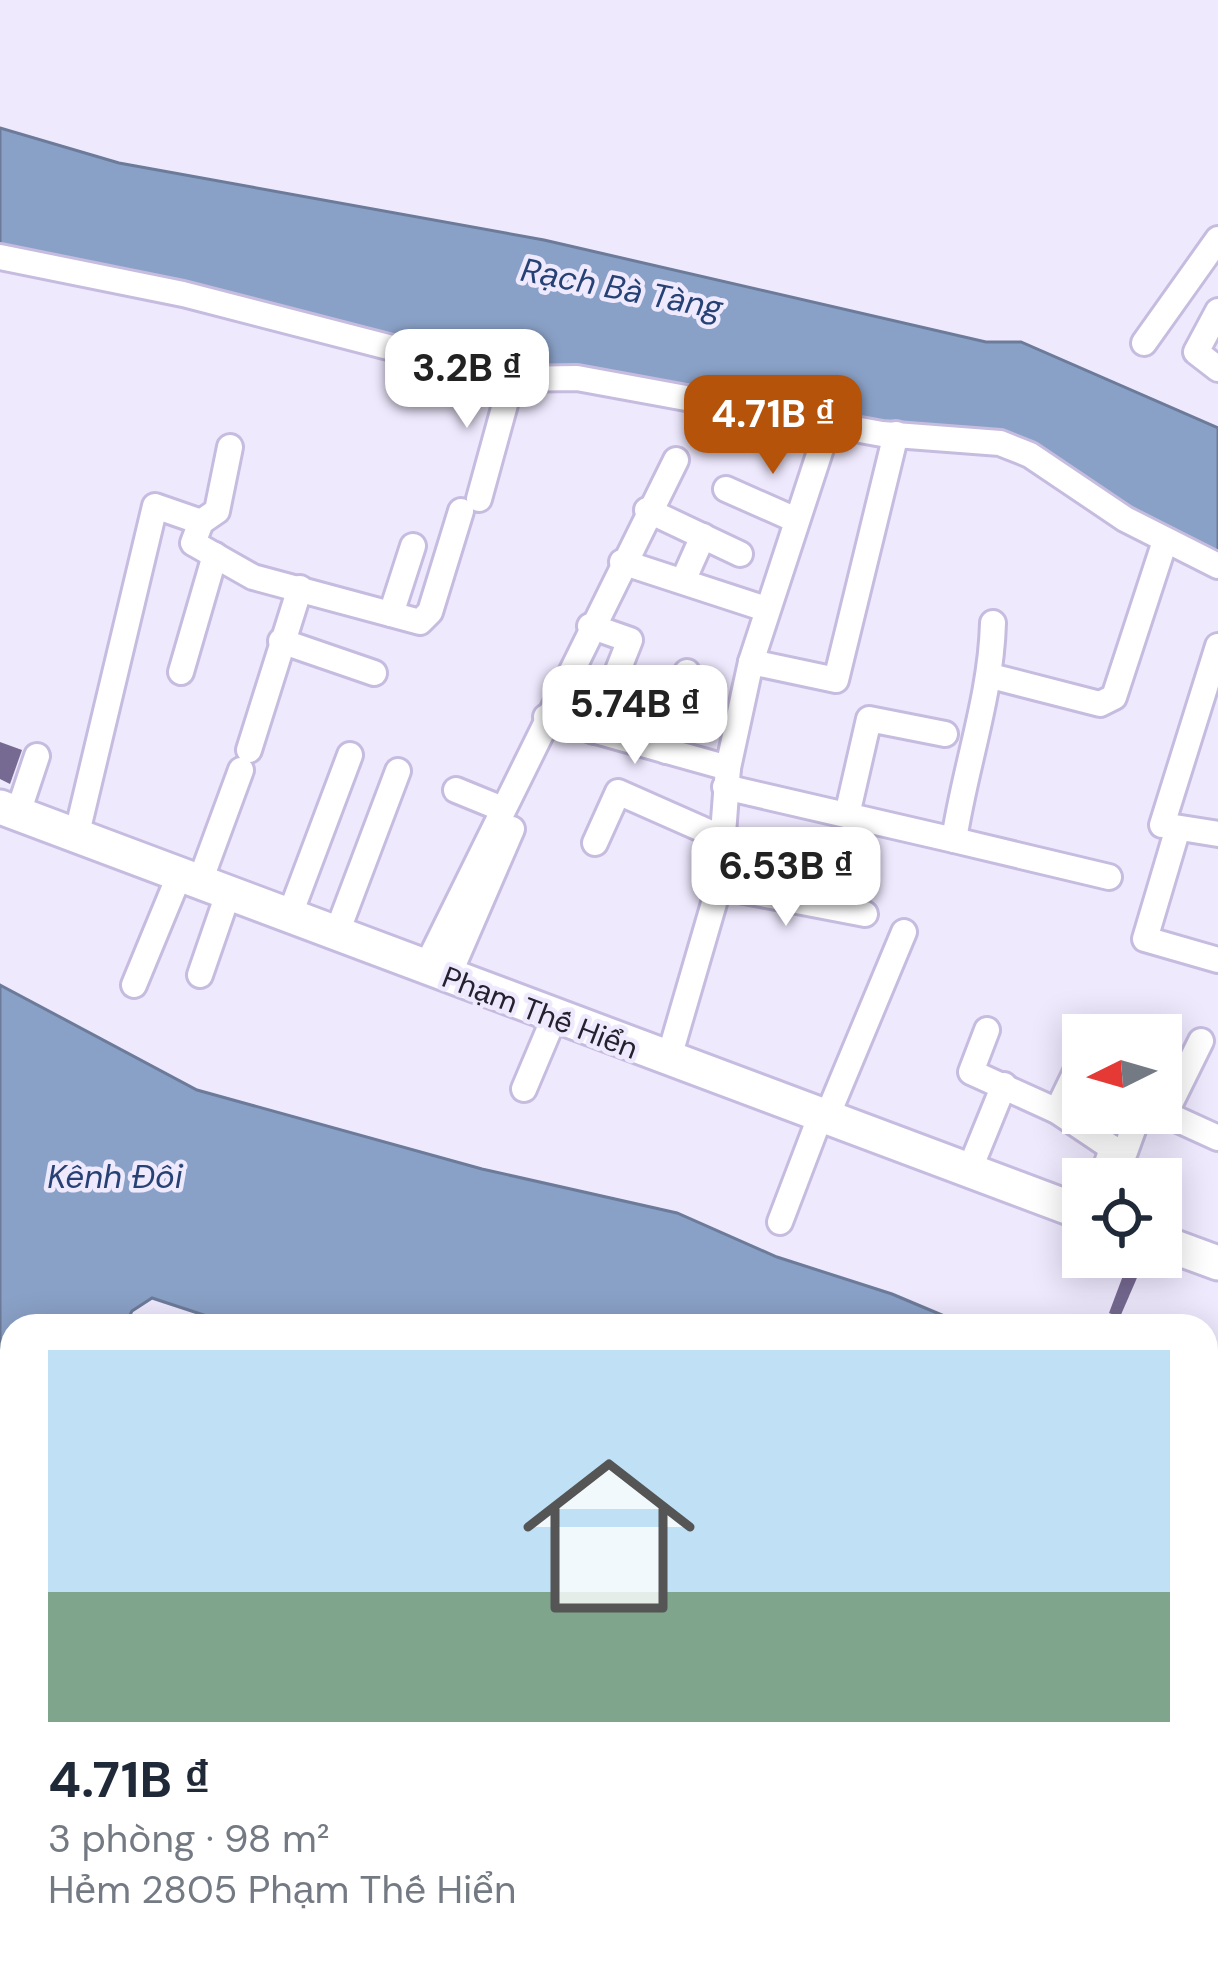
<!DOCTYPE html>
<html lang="vi">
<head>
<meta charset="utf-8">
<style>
  :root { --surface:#fff; --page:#f2f2f3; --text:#1f2937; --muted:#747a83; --accent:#b45309 }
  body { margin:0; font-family:"DM Sans",sans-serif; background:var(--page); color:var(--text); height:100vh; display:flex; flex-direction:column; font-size:45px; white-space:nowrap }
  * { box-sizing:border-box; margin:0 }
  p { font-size:39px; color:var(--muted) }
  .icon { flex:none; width:66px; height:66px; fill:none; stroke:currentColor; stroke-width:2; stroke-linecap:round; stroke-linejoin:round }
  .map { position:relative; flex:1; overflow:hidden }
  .panel { position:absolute; left:0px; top:1314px; width:1218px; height:663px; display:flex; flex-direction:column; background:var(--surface); border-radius:36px 36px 0 0; box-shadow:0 6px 30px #0003 }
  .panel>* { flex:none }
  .needle { width:78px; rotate:265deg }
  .buttons { position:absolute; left:1062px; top:1014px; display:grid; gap:24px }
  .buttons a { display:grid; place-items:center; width:120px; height:120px; border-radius:0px; background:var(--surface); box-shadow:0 6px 30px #0003; font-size:60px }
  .price { position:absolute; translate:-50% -102px; padding:0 27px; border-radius:24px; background:#fff; color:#222; font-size:39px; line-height:78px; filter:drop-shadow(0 3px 6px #0008) }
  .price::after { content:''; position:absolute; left:50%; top:72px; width:36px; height:27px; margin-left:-18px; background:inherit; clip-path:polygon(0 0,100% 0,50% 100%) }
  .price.on { background:var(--accent); color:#fff }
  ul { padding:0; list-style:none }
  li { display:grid; align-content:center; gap:24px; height:636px; padding:0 48px }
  li span { display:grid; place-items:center; height:372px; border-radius:0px; color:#555 }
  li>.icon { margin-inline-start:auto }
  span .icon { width:216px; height:216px; fill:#fffc; stroke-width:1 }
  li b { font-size:51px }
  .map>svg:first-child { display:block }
</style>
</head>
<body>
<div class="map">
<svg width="1218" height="1975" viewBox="0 0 1218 1975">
  <rect width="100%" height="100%" fill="#efe9fe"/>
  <polygon fill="#e0d9f3" points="1206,1735 1218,1740 1218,1975 1162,1975 1137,1965 1206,1965"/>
  <g fill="#8aa1c7" stroke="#6c7b99" stroke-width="3">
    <polygon points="0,128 119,163 544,240 986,342 1021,342 1218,428 1218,561 1108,499 1061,464 907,424 503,371 0,248"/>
    <polygon points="0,985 197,1090 482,1169 677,1213 777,1257 892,1294 968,1326 237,1326 152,1298 132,1311 124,1326 12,1326 12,1618 0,1650"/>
    <polygon points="1206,1428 1218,1433 1218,1662 1206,1657"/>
    <polygon points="767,1965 1064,1965 1089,1975 773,1975 765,1972"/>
  </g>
  <g fill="#766a92">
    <polygon points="0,742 22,750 10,784 0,779"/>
    <polygon points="1130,1257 1146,1257 1120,1317 1109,1313"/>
  </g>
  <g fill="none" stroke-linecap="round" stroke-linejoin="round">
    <defs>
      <g id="minor">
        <polyline points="0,257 183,294 512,379 577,378 882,434 1000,443 1030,455 1125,519 1218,566"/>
        <polyline points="1218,311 1196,352 1218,369"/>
        <polyline points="1144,343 1218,239"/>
        <polyline points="726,489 796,520"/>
        <polyline points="479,499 512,379"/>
        <polyline points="647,510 740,554"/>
        <polyline points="201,522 217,511 230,447"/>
        <polyline points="622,562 766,609"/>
        <polyline points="683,581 703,536"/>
        <polyline points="391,614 413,546"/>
        <polyline points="590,626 630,640 594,731"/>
        <polyline points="281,641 374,673"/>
        <polyline points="1218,646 1162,825 1218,834"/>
        <polyline points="751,662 836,680 896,434"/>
        <polyline points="181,672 215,555"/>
        <polyline points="991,676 1100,704 1114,697 1165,541"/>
        <polyline points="546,717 728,768"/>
        <polyline points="249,750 300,588"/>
        <polyline points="666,751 687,672"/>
        <path d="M725,787L954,840C965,767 991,697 993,623"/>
        <polyline points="456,790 500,808"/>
        <polyline points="18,813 37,756"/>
        <polyline points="847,815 869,719 945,734"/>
        <polyline points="1178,828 1145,939 1218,960"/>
        <polyline points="76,837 155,506 201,522 193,543 253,577 420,622 430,612 461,511"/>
        <polyline points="954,840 1109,877"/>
        <polyline points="595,843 618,792 722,838"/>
        <polyline points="199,884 241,770"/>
        <polyline points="719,886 865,914"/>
        <polyline points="289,917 350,755"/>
        <polyline points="336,935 398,771"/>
        <polyline points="425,969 676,460"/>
        <polyline points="200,975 228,894"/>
        <polyline points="448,977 512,829"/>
        <polyline points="134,985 179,876"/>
        <polyline points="987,1030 971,1072 1057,1111 1112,1148"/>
        <polyline points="1146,1035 1148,1031"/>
        <polyline points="668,1061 719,886 728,768 751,662 830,421"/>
        <polyline points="524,1089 554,1018"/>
        <polyline points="1057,1111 1083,1057"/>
        <polyline points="1161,1112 1218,1138"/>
        <polyline points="1165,1114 1201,1041"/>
        <polyline points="826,1119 904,932"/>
        <polyline points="1112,1148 1125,1152 1139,1113"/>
        <polyline points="969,1171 1004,1085"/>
        <polyline points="1102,1179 1112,1148"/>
        <polyline points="780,1222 820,1117"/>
        <polyline points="1206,1713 1218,1718"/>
        <polyline points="1206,1753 1218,1757"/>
        <polyline points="1206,1800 1218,1804"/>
        <polyline points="0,1806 12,1777"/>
        <polyline points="0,1830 12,1832"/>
        <polyline points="1214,1843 1218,1829"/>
        <polyline points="0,1939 12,1943"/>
        <polyline points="1098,1965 1123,1975"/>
        <polyline points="125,1975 126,1965"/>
        <polyline points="368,1975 371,1965"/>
        <polyline points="420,1975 423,1965"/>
        <polyline points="748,1975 752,1965"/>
      </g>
      <g id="major">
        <polyline points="0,807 1083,1213"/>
        <polyline points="1161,1242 1218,1263"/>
      </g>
    </defs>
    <use href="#minor" stroke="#c6bcdf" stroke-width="30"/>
    <use href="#major" stroke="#c6bcdf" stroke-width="39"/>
    <use href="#minor" stroke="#fff" stroke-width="24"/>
    <use href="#major" stroke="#fff" stroke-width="33"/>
  </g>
  <g text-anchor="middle" stroke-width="9" stroke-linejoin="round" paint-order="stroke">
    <g font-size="30" fill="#25212e" stroke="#efe9fe">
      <text transform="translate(540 1013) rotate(21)" y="10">Phạm Thế Hiển</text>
    </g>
    <g font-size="33" font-style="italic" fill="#264174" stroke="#efe9fe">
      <text transform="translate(622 288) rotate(11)" y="12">Rạch Bà Tàng</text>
      <text x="115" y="1188">Kênh Đôi</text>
    </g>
  </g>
</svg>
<div class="buttons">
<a><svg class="needle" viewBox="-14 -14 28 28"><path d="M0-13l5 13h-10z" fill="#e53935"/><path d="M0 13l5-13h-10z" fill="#747a83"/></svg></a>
<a><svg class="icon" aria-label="locate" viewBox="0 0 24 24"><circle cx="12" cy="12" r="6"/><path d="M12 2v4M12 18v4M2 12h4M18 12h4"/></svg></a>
</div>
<b class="price" style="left:467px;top:431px">3.2B ₫</b>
<b class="price on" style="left:773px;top:477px">4.71B ₫</b>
<b class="price" style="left:635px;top:767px">5.74B ₫</b>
<b class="price" style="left:786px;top:929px">6.53B ₫</b>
<section class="panel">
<ul>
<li><span style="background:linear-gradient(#bfe0f5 65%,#7fa58c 0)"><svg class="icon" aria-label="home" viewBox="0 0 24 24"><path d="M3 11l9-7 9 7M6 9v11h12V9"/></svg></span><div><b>4.71B ₫</b><p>3 phòng · 98 m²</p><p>Hẻm 2805 Phạm Thế Hiển</p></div></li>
</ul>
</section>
</div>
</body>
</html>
